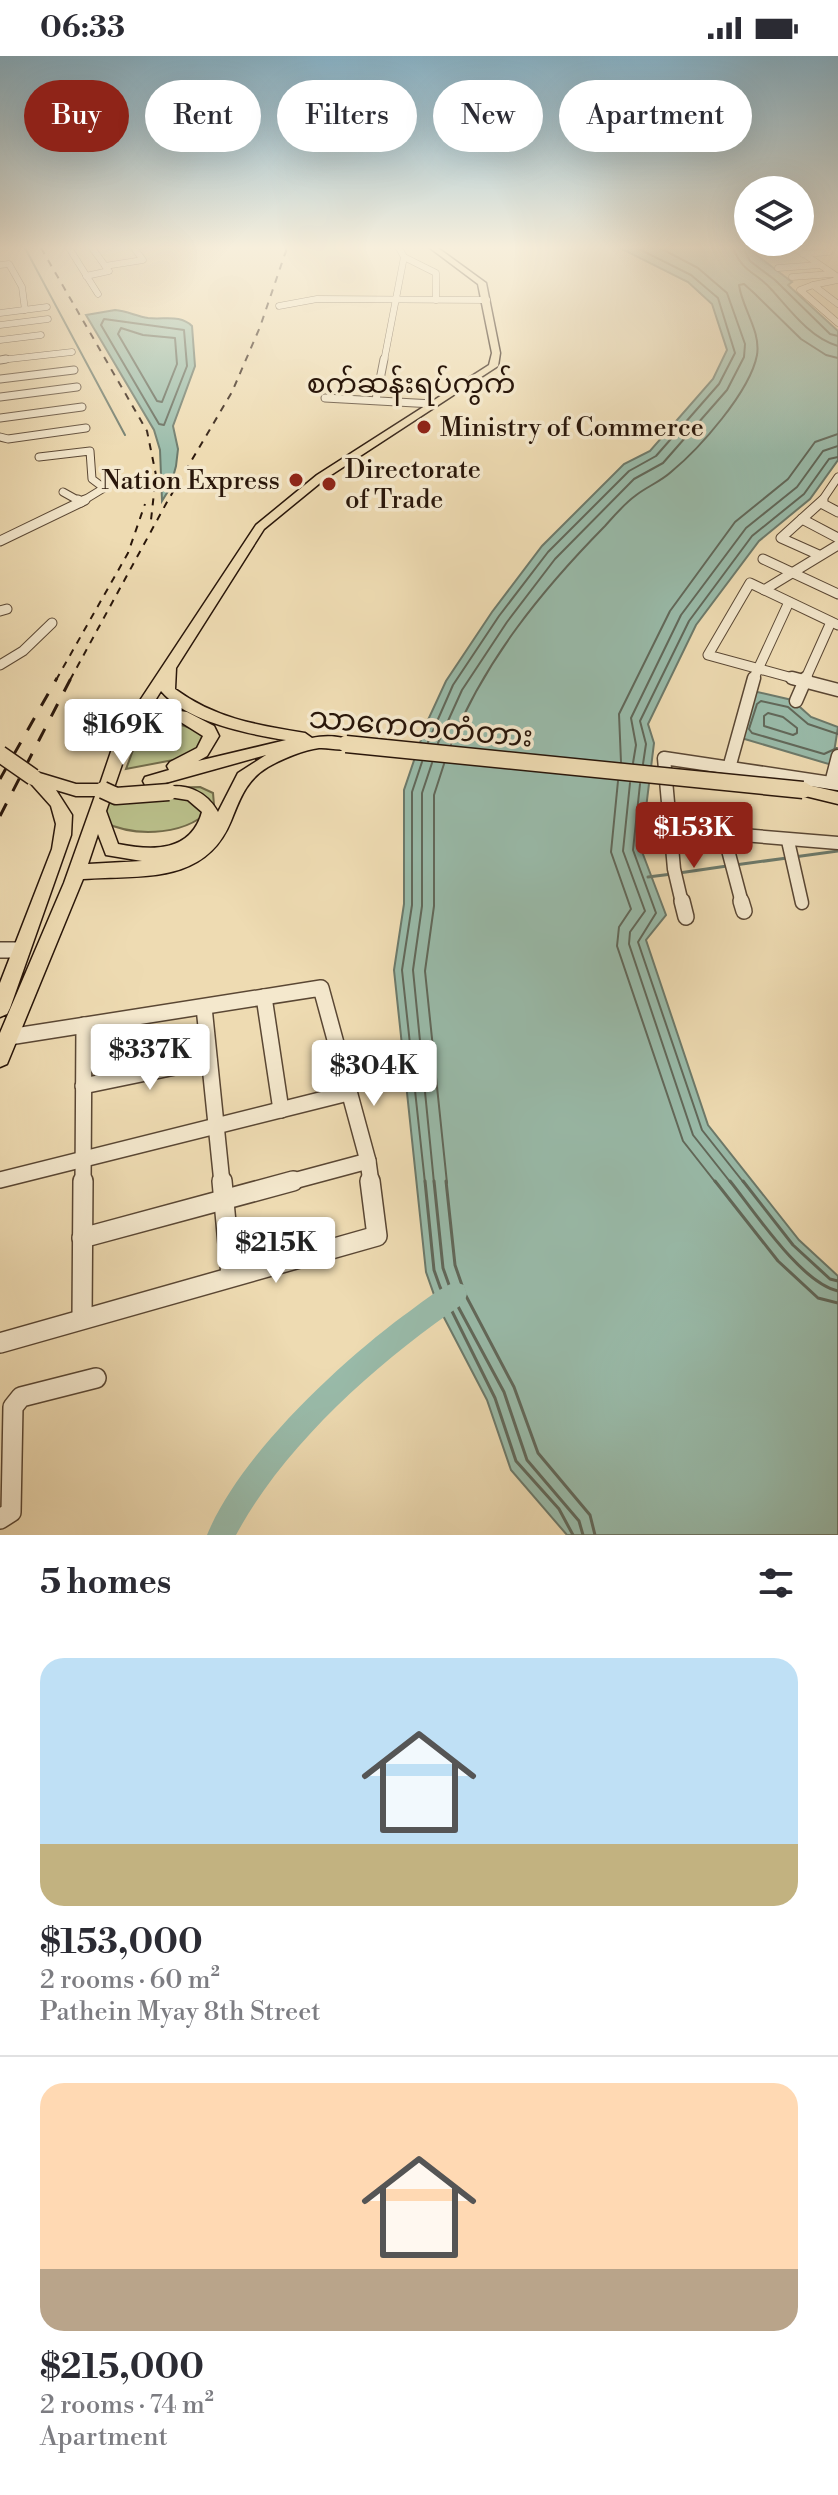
<!DOCTYPE html>
<html lang="en">
<head>
<meta charset="utf-8">
<style>
  :root { --surface:#fff; --page:#f2f2f3; --text:#2b2b33; --muted:#7c7c81; --line:#e1e1e2; --accent:#8f2418 }
  body { margin:0; font-family:"Libre Bodoni","Noto Sans Myanmar",serif; background:var(--page); color:var(--text); height:100vh; display:flex; flex-direction:column; font-size:30px; white-space:nowrap }
  * { box-sizing:border-box; margin:0 }
  p { font-size:26px; color:var(--muted) }
  .icon { flex:none; width:44px; height:44px; fill:none; stroke:currentColor; stroke-width:2; stroke-linecap:round; stroke-linejoin:round }
  .map { position:relative; height:1479px; overflow:hidden }
  .side { display:flex; flex-direction:column; background:var(--surface); flex:1 }
  .side>* { flex:none }
  .guide { position:absolute; left:24px; top:24px; width:790px; height:72px; display:flex; gap:16px }
  .buttons { position:absolute; left:734px; top:120px; display:grid; gap:16px }
  .buttons a { display:grid; place-items:center; width:80px; height:80px; border-radius:50%; background:var(--surface); box-shadow:0 8px 32px #0002; font-size:40px }
  .price { position:absolute; translate:-50% -68px; padding:0 18px; border-radius:8px; background:#fff; color:#222; font-size:26px; line-height:52px; filter:drop-shadow(0 2px 4px #0008) }
  .price::after { content:''; position:absolute; left:50%; top:48px; width:24px; height:18px; margin-left:-12px; background:inherit; clip-path:polygon(0 0,100% 0,50% 100%) }
  .price.selected { background:var(--accent); color:#fff }
  ul { padding:0; list-style:none }
  li { display:grid; align-content:center; gap:16px; height:424px; padding:0 40px }
  li+li { border-top:2px solid var(--line) }
  li span { display:grid; place-items:center; height:248px; border-radius:24px; color:#555 }
  li>.icon { margin-inline-start:auto }
  span .icon { width:144px; height:144px; fill:#fffc; stroke-width:1 }
  li b { font-size:34px }
  h2 { display:flex; justify-content:space-between; align-items:center; height:96px; padding:0 40px; font-size:34px }
  .tag { padding:0 28px; border-radius:36px; background:var(--surface); box-shadow:0 8px 32px #0002; font-size:28px; line-height:72px }
  .tag.selected { background:var(--accent); color:#fff }
  .status { display:flex; justify-content:space-between; align-items:center; height:56px; padding:0 40px; background:var(--surface); direction:ltr }
  .status svg { height:22px; fill:currentColor }
  .map>svg:first-child { display:block }
</style>
</head>
<body>
<div class="status"><b>06:33</b><svg viewBox="0 0 49 12"><path d="M0 12V9h3v3zM5 12V6h3v6zM10 12V3h3v9zM15 12V0h3v12zM26 1h20v11H26zM47 4h2v5h-2z"/></svg></div>
<div class="map">
<svg width="838" height="1479" viewBox="0 0 838 1479">
  <rect width="100%" height="100%" fill="#eedbb2"/>
  <filter id="stains"><feTurbulence type="fractalNoise" baseFrequency=".0025" numOctaves="4"/><feColorMatrix values="0 0 0 0 .2 0 0 0 0 .09 0 0 0 0 .02 0 0 0 .5 -.17"/></filter>
  <radialGradient id="worn" r=".72"><stop offset=".6" stop-color="#630" stop-opacity="0"/><stop offset="1" stop-color="#630" stop-opacity=".3"/></radialGradient>
  <g fill="#bac08b" stroke="#726b4a" stroke-width="2">
    <path d="M144,665C163,667 196,666 205,685L189,701L126,713Z"/>
    <path d="M200,731L213,737L214,749C190,780 137,782 103,766L112,733Z"/>
  </g>
  <g fill="#9ba" stroke="#6c796a" stroke-width="2">
    <polygon points="620,192 747,192 792,226 788,229 838,275 838,404 810,443 759,485 696,569 648,668 654,687 641,793 666,859 646,884 708,1069 799,1184 838,1220 838,1479 567,1479 511,1414 487,1344 438,1250 426,1216 394,914 404,848 404,734 427,666 446,625 492,556 542,490 624,408 650,395 713,323 727,294 712,248 688,226"/>
    <path d="M115,254C127,255 136,260 148,262C164,264 180,258 192,270L195,310L173,370L178,393L176,410L170,432L162,445L160,394L154,374L86,259Z"/>
    <polygon points="753,635 792,644 811,661 838,671 832,709 738,681"/>
  </g>
  <g fill="none" stroke-linecap="round" stroke-linejoin="round">
    <g stroke="#61685a" stroke-width="2">
      <path d="M733,192C742,216 756,216 771,233C790,254 810,282 838,290"/>
      <polyline points="743,192 750,205 775,224 830,278 838,280"/>
      <polygon points="104,263 184,274 187,310 164,369 159,368 101,269"/>
      <polygon points="121,272 143,279 175,282 177,308 162,346 157,345 118,278"/>
      <polygon points="768,657 783,661 797,672 797,677 793,679 764,670 764,660"/>
      <polyline points="428,686 453,629 499,560 548,496 629,415 656,400 719,328 735,297 718,242 691,219 637,192"/>
      <polyline points="438,687 462,634 507,566 555,503 634,423 663,407 727,334 744,301 745,288 727,237 698,212 660,192"/>
      <path d="M451,688C485,604 542,534 605,470C614,460 624,448 635,440C646,431 660,426 671,416C699,393 750,336 757,299C761,275 742,252 739,229L744,228L754,237L801,283L826,299L838,302"/>
      <polyline points="837,692 824,698 752,677 749,673 757,648 761,645 788,651 808,668 838,678"/>
      <polyline points="422,706 412,736 412,849 402,914 425,1127"/>
      <polyline points="621,706 619,658 670,555 735,466 788,423 815,386 838,378"/>
      <polyline points="432,707 422,737 422,850 413,914 434,1127"/>
      <polyline points="633,707 636,689 631,662 681,559 746,472 797,431 823,395 838,390"/>
      <polyline points="444,708 434,739 434,850 425,915 447,1127"/>
      <polyline points="643,708 646,688 640,665 689,565 752,480 804,438 829,403 838,401"/>
      <polyline points="618,725 611,796 631,853 619,871 617,890 683,1085 716,1127"/>
      <polyline points="630,727 623,795 645,855 630,876 629,888 693,1079 731,1127"/>
      <polyline points="640,728 633,794 656,857 638,886 702,1074 744,1127"/>
    </g>
    <g stroke="#61685a" stroke-width="3">
      <polyline points="425,1125 434,1214 440,1231 495,1342 516,1405 559,1453 573,1479"/>
      <polyline points="434,1125 443,1212 454,1243 504,1336 527,1404 579,1465 583,1479"/>
      <polyline points="446,1125 455,1209 465,1238 514,1331 538,1397 590,1459 595,1479"/>
      <polyline points="715,1125 778,1205 818,1242 838,1247"/>
      <path d="M730,1125C754,1155 801,1227 838,1235"/>
      <polyline points="743,1125 793,1189 830,1223 838,1225"/>
    </g>
    <polyline stroke="#6c796a" stroke-width="2" points="25,192 125,379"/>
    <g stroke="#6c796a" stroke-width="3">
      <polyline points="794,801 838,795"/>
      <polyline points="735,809 787,802"/>
      <polyline points="679,817 727,810"/>
      <polyline points="648,821 672,818"/>
    </g>
    <path fill="#9ba" fill-rule="evenodd" d="M455,1226L464,1229L467,1238L464,1247C379,1305 285,1388 236,1479H207C239,1401 336,1310 403,1260C420,1248 436,1234 455,1226Z"/>
    <defs>
      <g id="minor-far5">
        <polyline points="69,192 98,238"/>
        <polyline points="795,192 838,221"/>
        <polyline points="803,198 829,196"/>
        <polyline points="404,201 436,217 436,244"/>
        <polyline points="0,209 9,208 22,231 25,254"/>
        <polyline points="105,210 143,204 134,192"/>
        <polyline points="778,212 819,209"/>
        <polyline points="86,220 109,215 92,192"/>
        <polyline points="792,221 832,218"/>
        <polyline points="838,224 813,229 838,248"/>
        <polyline points="813,229 800,234 838,267"/>
        <polyline points="279,250 317,243 487,244"/>
        <polyline points="0,257 47,251"/>
        <polyline points="0,269 48,263"/>
        <polyline points="0,284 41,279"/>
        <polyline points="0,304 72,296"/>
        <polyline points="384,305 404,201 399,192"/>
      </g>
      <g id="minor-far4">
        <polyline points="0,304 6,303"/>
        <polyline points="0,323 74,314"/>
        <polyline points="0,341 77,331"/>
        <polyline points="325,342 433,348"/>
        <polyline points="376,344 384,303"/>
        <polyline points="0,362 82,351"/>
        <polyline points="0,381 8,383 86,372"/>
        <polyline points="39,401 90,395 92,423 104,432 81,446"/>
        <polyline points="63,436 81,446"/>
        <polyline points="821,446 838,421"/>
      </g>
      <g id="minor-far3">
        <polyline points="78,444 81,446"/>
        <polyline points="821,447 838,456"/>
        <polyline points="802,463 838,482"/>
        <polyline points="0,485 85,444"/>
        <polyline points="819,499 781,482 823,444"/>
        <polyline points="763,503 838,538"/>
        <polyline points="764,534 838,489"/>
        <polyline points="0,555 7,553"/>
        <polyline points="0,609 23,595 52,567"/>
        <polyline points="753,624 789,546"/>
        <polyline points="800,624 708,599 750,527 838,569"/>
        <polyline points="805,624 831,566"/>
      </g>
      <g id="minor-far2">
        <polyline points="792,622 838,634"/>
        <polyline points="796,645 806,622"/>
        <polyline points="729,712 754,622"/>
        <polyline points="831,727 838,700"/>
        <polyline points="670,773 838,787"/>
        <polyline points="724,779 742,847"/>
        <polyline points="788,785 802,847"/>
        <polyline points="682,847 674,813 664,702 838,728"/>
      </g>
      <g id="minor-far1">
        <polyline points="682,845 686,861"/>
        <polyline points="741,845 744,855"/>
        <polyline points="0,894 22,894"/>
        <polyline points="264,941 281,1054"/>
        <polyline points="204,951 222,1127"/>
        <polyline points="9,981 321,932 368,1105 371,1127"/>
        <polyline points="83,1030 209,1004"/>
        <polyline points="0,1124 348,1037"/>
        <polyline points="83,1127 84,969"/>
        <polyline points="286,1127 368,1105"/>
      </g>
      <g id="minor">
        <polyline points="222,1125 231,1219"/>
        <polyline points="82,1182 293,1125"/>
        <polyline points="82,1263 83,1125"/>
        <polyline points="0,1287 377,1180 370,1125"/>
        <polyline points="0,1463 11,1456 13,1351 21,1341 96,1322"/>
      </g>
      <g id="major">
        <path d="M430,192H438L486,227L500,297L498,310L325,423L264,473L176,612L175,633C216,663 257,669 305,677L312,682C324,679 346,679 354,688C345,698 331,691 319,692C303,694 282,703 268,711C246,724 240,743 231,765C205,829 141,819 83,823L7,1008L0,1011V977L64,827L95,740H76L56,734L72,759L71,779L10,952L7,958L0,961V927L52,793L56,768L51,750L25,721L33,715L76,728H100L116,681L132,657L133,650L137,649L256,469L317,419L489,309L492,297L478,228ZM161,635C187,666 248,678 286,684L198,705L207,700L219,680L214,670L187,656L151,651ZM145,660L179,665L203,680L197,692L170,706L167,710L169,714L145,721L143,725L145,729L151,731L266,699L238,717L218,756C207,736 186,726 163,732L161,736L163,740L188,744L202,756C191,796 153,795 118,788L106,755L131,682ZM98,778L106,799L142,805L88,808Z"/>
        <polygon points="803,728 838,736 838,748 797,738 795,734 797,730"/>
      </g>
    </defs>
    <use href="#minor-far5" stroke="#5a4734" stroke-width="7"/>
    <use href="#minor-far4" stroke="#5a4734" stroke-width="9"/>
    <use href="#minor-far3" stroke="#5a4734" stroke-width="11"/>
    <use href="#minor-far2" stroke="#5a4734" stroke-width="15"/>
    <use href="#minor-far1" stroke="#5a4734" stroke-width="18"/>
    <use href="#minor" stroke="#5a4734" stroke-width="22"/>
    <use href="#major" stroke="#29160a" stroke-width="3"/>
    <use href="#minor-far5" stroke="#f4e8cd" stroke-width="6"/>
    <use href="#minor-far4" stroke="#f4e8cd" stroke-width="7"/>
    <use href="#minor-far3" stroke="#f4e8cd" stroke-width="9"/>
    <use href="#minor-far2" stroke="#f4e8cd" stroke-width="12"/>
    <use href="#minor-far1" stroke="#f4e8cd" stroke-width="15"/>
    <use href="#minor" stroke="#f4e8cd" stroke-width="19"/>
    <use href="#major" fill="#eedbb2" fill-rule="evenodd"/>
    <g stroke="#29160a" stroke-width="2" stroke-dasharray="7 7" stroke-linecap="butt">
      <polyline points="41,192 147,375 156,419 151,464"/>
      <polyline points="56,624 128,497 145,448"/>
      <polyline points="70,624 167,446 232,336 260,271 287,192"/>
    </g>
    <g stroke="#29160a" stroke-width="3" stroke-dasharray="14 14" stroke-linecap="butt">
      <polyline points="0,723 57,622"/>
      <polyline points="0,760 71,622"/>
    </g>
    <defs>
      <g id="major-bridge">
        <polyline points="346,688 803,734"/>
        <polyline points="0,698 33,721"/>
        <polyline points="103,734 116,740 169,736"/>
      </g>
    </defs>
    <use href="#major-bridge" stroke="#29160a" stroke-width="19" stroke-linecap="butt"/>
    <use href="#major-bridge" stroke="#eedbb2" stroke-width="16"/>
  </g>
  <linearGradient id="sky" x2="0" y2="1"><stop stop-color="#88b7cf"/><stop offset="0.48" stop-color="#f7efdc"/><stop offset="1" stop-color="#f7efdc" stop-opacity="0"/></linearGradient>
  <rect width="838" height="399" fill="url(#sky)"/>
  <g fill="#8f2418" stroke="#f4e8cd" stroke-width="3">
    <circle cx="424" cy="371" r="8"/>
    <circle cx="296" cy="424" r="8"/>
    <circle cx="329" cy="428" r="8"/>
  </g>
  <g text-anchor="middle" stroke-width="7" stroke-linejoin="round" paint-order="stroke">
    <g font-size="26" fill="#29160a" stroke="#f4e8cd" text-anchor="start">
      <text x="440" y="380">Ministry of Commerce</text>
      <text x="345" y="422">Directorate<tspan x="345" dy="30">of Trade</tspan></text>
      <text x="280" y="433" text-anchor="end">Nation Express</text>
    </g>
    <g font-size="28" fill="#29160a" stroke="#f4e8cd">
      <text x="411" y="337">စက်ဆန်းရပ်ကွက်</text>
    </g>
    <g font-size="30" fill="#29160a" stroke="#f4e8cd">
      <text transform="translate(421 671) rotate(5)" y="10">သာကေတတံတား</text>
    </g>
  </g>
  <rect width="100%" height="100%" filter="url(#stains)"/>
  <rect width="100%" height="100%" fill="url(#worn)"/>
</svg>
<div class="buttons">
<a><svg class="icon" aria-label="layers" viewBox="0 0 24 24"><path d="M12 4l9 5-9 5-9-5zM3 14l9 5 9-5"/></svg></a>
</div>
<b class="price" style="left:123px;top:711px">$169K</b>
<b class="price selected" style="left:694px;top:814px">$153K</b>
<b class="price" style="left:150px;top:1036px">$337K</b>
<b class="price" style="left:374px;top:1052px">$304K</b>
<b class="price" style="left:276px;top:1229px">$215K</b>
<div class="guide">
<a class="tag selected">Buy</a>
<a class="tag">Rent</a>
<a class="tag">Filters</a>
<a class="tag">New</a>
<a class="tag">Apartment</a>
</div>
</div>
<section class="side">
<h2>5 homes<svg class="icon" aria-label="filters" viewBox="0 0 24 24"><path d="M4 7h16M4 17h16"/><circle cx="9" cy="7" r="2"/><circle cx="15" cy="17" r="2"/></svg></h2>
<ul>
<li><span style="background:linear-gradient(#bfe0f5 75%,#c2b280 0)"><svg class="icon" aria-label="home" viewBox="0 0 24 24"><path d="M3 11l9-7 9 7M6 9v11h12V9"/></svg></span><div><b>$153,000</b><p>2 rooms · 60 m²</p><p>Pathein Myay 8th Street</p></div></li>
<li><span style="background:linear-gradient(#ffd9b3 75%,#b9a48a 0)"><svg class="icon" aria-label="home" viewBox="0 0 24 24"><path d="M3 11l9-7 9 7M6 9v11h12V9"/></svg></span><div><b>$215,000</b><p>2 rooms · 74 m²</p><p>Apartment</p></div></li>
</ul>
</section>
</body>
</html>
